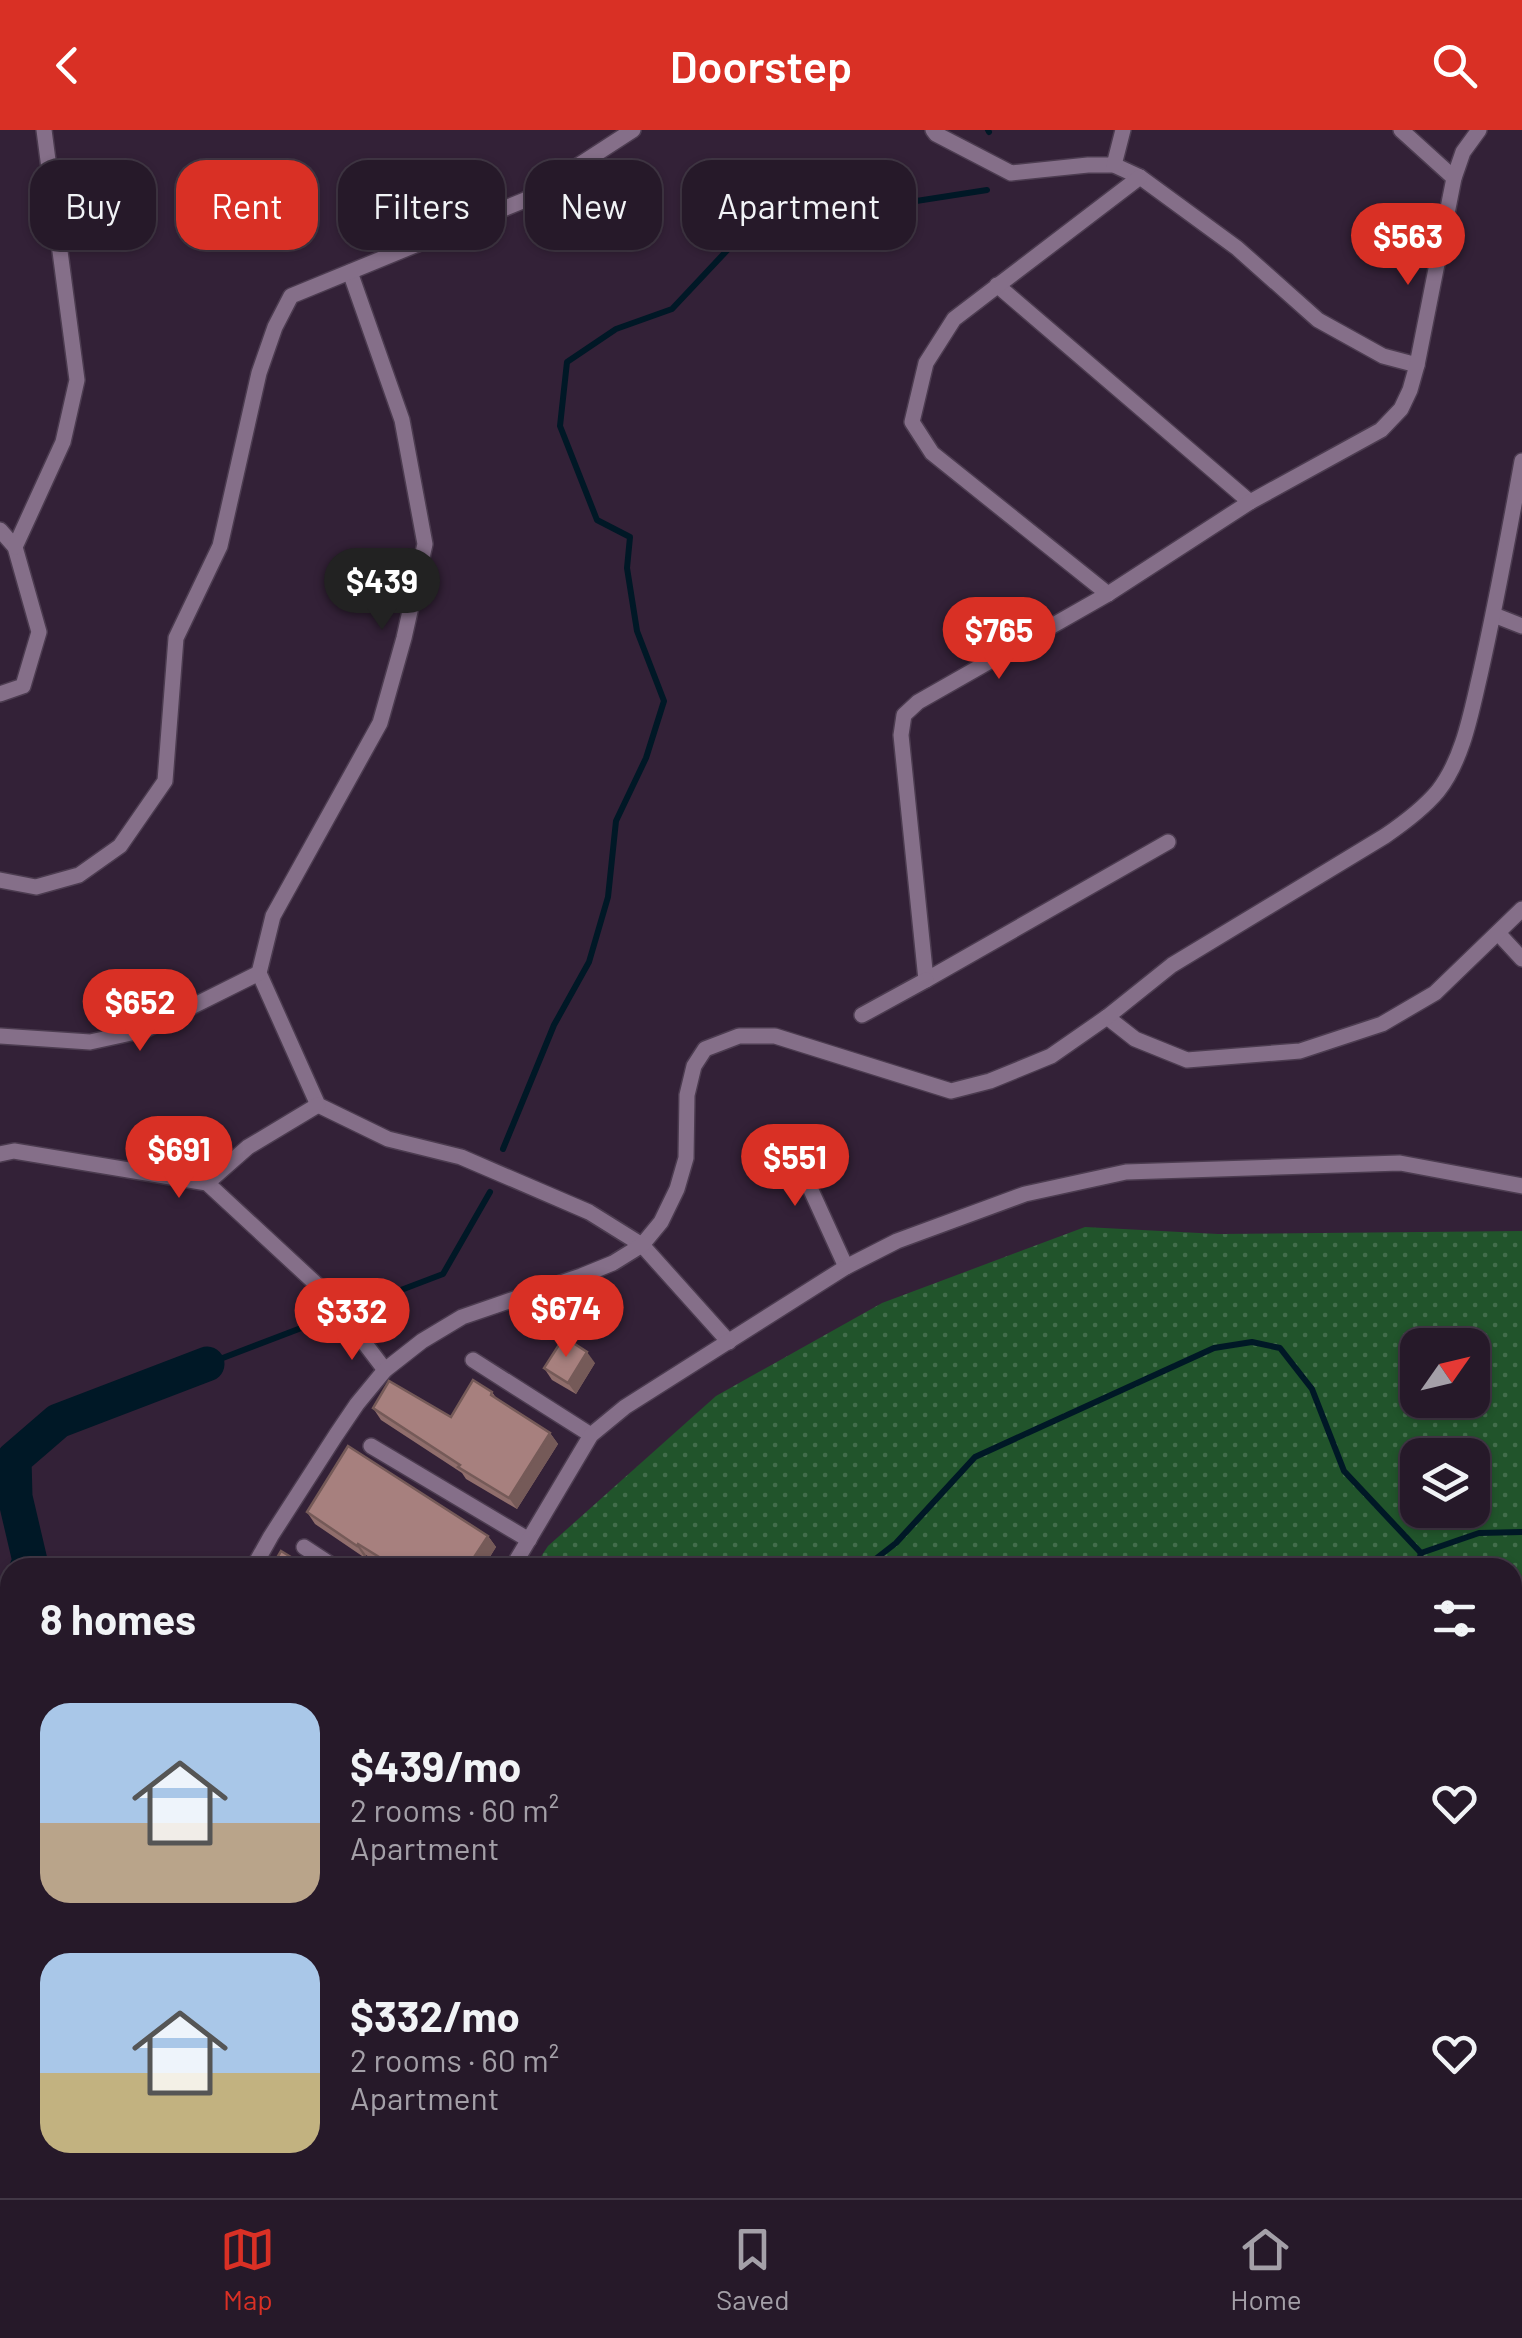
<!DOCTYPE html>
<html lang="en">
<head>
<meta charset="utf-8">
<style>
  :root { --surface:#261929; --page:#322635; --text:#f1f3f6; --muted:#a4a0a8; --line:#423846; --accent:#d93025 }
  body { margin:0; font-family:Barlow,sans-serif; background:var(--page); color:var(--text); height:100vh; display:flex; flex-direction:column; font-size:38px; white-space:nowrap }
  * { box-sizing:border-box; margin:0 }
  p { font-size:32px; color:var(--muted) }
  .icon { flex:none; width:55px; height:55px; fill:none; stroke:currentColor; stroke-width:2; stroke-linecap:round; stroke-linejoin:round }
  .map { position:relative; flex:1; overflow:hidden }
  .panel { position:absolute; left:0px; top:1428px; width:1522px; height:642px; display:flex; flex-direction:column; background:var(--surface); border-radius:30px 30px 0 0; box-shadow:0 2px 8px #0004,0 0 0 2px var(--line) }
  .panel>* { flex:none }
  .hud { position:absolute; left:30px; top:30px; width:1000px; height:90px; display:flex; gap:20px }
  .needle { width:65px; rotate:56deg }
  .fabs { position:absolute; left:1400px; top:1198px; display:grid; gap:20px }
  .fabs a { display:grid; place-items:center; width:90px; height:90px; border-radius:20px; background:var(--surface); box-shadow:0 2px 8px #0004,0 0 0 2px var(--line); font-size:50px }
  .price { position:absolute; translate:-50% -85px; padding:0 22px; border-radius:35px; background:var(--accent); color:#fff; font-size:32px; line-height:65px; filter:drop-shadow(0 2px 5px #0008) }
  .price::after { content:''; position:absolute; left:50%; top:60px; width:30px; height:22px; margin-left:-15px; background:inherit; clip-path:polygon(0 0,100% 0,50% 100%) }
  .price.selected { background:#222; color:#fff }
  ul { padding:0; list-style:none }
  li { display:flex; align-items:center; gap:30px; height:250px; padding:0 40px }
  li span { display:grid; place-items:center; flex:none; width:280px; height:200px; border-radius:30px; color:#555 }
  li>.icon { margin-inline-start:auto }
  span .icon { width:120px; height:120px; fill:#fffc; stroke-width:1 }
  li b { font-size:42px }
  h2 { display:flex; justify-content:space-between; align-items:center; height:120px; padding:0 40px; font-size:42px }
  .tag { padding:0 35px; border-radius:30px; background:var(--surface); box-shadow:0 2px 8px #0004,0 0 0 2px var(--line); font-size:35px; line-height:90px }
  .tag.selected { background:var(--accent); color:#fff }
  header { display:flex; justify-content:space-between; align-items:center; height:130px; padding:0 40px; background:var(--accent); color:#fff; font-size:45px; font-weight:600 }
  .tabs { display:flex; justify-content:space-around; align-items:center; height:140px; border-top:2px solid var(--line); background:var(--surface); font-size:28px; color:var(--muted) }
  .tabs a { display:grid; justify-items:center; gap:5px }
  .tabs .selected { color:var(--accent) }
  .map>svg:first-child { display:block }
</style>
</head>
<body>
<header><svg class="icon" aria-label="back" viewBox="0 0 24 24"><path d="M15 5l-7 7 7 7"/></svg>Doorstep<svg class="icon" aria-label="search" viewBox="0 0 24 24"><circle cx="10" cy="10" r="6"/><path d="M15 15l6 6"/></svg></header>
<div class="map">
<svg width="1522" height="2068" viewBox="0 0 1522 2068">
  <defs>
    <pattern id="grass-dots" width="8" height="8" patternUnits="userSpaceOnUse" patternTransform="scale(2.5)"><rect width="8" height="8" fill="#21542b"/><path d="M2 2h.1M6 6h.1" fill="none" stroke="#426d4b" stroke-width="1.8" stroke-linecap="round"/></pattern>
    <pattern id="water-rules" width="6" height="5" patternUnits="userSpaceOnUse" patternTransform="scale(2.5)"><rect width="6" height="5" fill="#001826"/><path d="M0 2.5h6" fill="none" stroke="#263a47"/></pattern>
  </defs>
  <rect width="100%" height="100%" fill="#332137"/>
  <path fill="url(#grass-dots)" fill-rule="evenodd" d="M1085,1097L1218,1104L1522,1101V2068H259L255,2060H1512V1438L534,1437L548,1416L716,1266L882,1173ZM1418,1215H1472V1270H1418ZM1418,1325H1472V1380H1418Z"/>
  <polygon fill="url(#water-rules)" points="612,2060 657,2060 679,2068 609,2068"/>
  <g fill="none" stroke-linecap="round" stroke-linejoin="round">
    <g stroke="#001826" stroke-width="6">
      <polyline points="988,0 989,2"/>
      <polyline points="503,1019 554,895 589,832 608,767 616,691 646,628 664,571 637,501 627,438 630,407 597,390 560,296 567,232 616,199 672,179 749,97 987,60"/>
      <polyline points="207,1234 443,1144 490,1062"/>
      <polyline points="1421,1423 1479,1403 1522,1402"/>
      <polyline points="30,1431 38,1438"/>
      <polyline points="864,1438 896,1413 975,1327 1214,1218 1252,1212 1280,1218 1312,1259 1344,1341 1421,1423"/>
      <polyline points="1417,1438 1421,1423"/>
      <polyline points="1210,2060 1210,2068"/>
    </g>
    <g stroke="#001826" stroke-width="35">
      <polyline points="27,1438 30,1431 15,1367 14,1329 58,1291 207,1234"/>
      <polyline points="0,1488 8,1485 10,1480"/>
    </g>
    <defs>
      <g id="minor">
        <polyline points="933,0 936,4 1011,43 1088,35 1114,35 1140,47 1237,118 1318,190 1383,226 1417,235"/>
        <polyline points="1401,0 1454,48"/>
        <polyline points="1114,35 1123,0"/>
        <polyline points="350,142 402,290 425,414 404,508 380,593 273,786 259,843 318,975 388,1009 461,1027 589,1082 642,1115 729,1212"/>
        <polyline points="997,155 1250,372"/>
        <polyline points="0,400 15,417 39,502 23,556 0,564"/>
        <polyline points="15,417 63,312 77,250 44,0"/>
        <polyline points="1108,464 932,323 912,292 926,233 954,189 1140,47"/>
        <polyline points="1494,485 1522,496"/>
        <polyline points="1168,712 926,850 901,605 904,585 918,572 1108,464 1250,372 1381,300 1401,279 1410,260 1417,235 1454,48 1463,22 1479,0"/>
        <polyline points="0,750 36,757 79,745 120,716 165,651 176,508 220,416 259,243 275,197 291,166 525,70 633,0"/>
        <polyline points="1498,803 1522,829"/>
        <polyline points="862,885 926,850"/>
        <polyline points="1107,887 1135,909 1187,930 1300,921 1382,894 1435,863 1522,779"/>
        <polyline points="0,906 90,912 145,900 259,843"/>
        <polyline points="785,1003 846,1137"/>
        <polyline points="0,1024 14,1021 207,1053 328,1165 385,1240"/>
        <polyline points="207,1053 248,1017 318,975"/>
        <polyline points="473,1230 591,1305"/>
        <polyline points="371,1316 529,1410"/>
        <polyline points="304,1417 336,1438"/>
        <path d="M253,1438L271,1406L336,1305L357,1274L385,1240L422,1211L462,1187L581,1146L613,1133L642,1115L661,1092L677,1059L686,1028L687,965L694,936L705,919L739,906H775L951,961L990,951L1051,926L1107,887L1172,835L1385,706C1404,693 1423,679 1438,661C1463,629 1471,583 1480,545C1496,474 1509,403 1522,331"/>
        <polyline points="512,1438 591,1305 625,1277 846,1137 897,1111 1025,1064 1126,1042 1400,1033 1522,1056"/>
        <polyline points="1512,1852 1522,1851"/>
        <polyline points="0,1929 10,1930"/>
        <polyline points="0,1950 10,1951"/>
        <polyline points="1512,2017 1522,2029"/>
        <polyline points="871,2060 896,2068"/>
        <polyline points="1377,2060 1384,2068"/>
        <polyline points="456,2068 463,2060"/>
        <polyline points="1304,2068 1308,2060"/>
      </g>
    </defs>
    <use href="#minor" stroke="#4c3c50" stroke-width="18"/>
    <g stroke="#76667a" stroke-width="4" stroke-dasharray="5 8" stroke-linecap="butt">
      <polyline points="1512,1548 1522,1549"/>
      <polyline points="1512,1822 1522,1821"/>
      <polyline points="963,2060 988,2068"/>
      <polyline points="1160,2068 1168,2060"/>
    </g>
    <use href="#minor" stroke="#856f89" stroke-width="15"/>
  </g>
  <g fill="#906e6c">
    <polygon points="595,1233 576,1264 552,1250 544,1238"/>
    <polygon points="492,1262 497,1269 550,1303 558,1314 517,1379 466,1349 462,1343 381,1290 373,1278 451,1287"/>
    <polygon points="307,1382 488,1406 496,1417 483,1438 387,1438 366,1425 365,1428 315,1394"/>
  </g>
  <g fill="#755a58">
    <polygon points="587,1222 595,1233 576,1264 568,1253"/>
    <polygon points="550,1303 558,1314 517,1379 509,1368"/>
    <polygon points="488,1406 496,1417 483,1438 467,1438"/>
    <polygon points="358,1414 366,1425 365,1428 357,1416"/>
    <polygon points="353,2060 366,2060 365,2068 352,2068"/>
    <polygon points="743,2060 758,2060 763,2068 741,2068"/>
  </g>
  <g fill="#a7807e" stroke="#755a58" stroke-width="2.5">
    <polygon points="564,1207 587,1222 568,1253 544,1238"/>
    <polygon points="473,1250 492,1262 491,1265 550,1303 509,1368 458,1337 460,1335 373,1278 389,1251 451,1287"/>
    <polygon points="348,1316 488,1406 467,1438 397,1438 358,1414 357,1416 307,1382"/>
    <polygon points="281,1421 309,1438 271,1438"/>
    <polygon points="278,2060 353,2060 352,2068 277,2068"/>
    <polygon points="689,2060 743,2060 741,2068 686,2068"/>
    <polygon points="1433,2060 1485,2060 1492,2068 1441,2068"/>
    <polygon points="1352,2061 1358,2068 1344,2068"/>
  </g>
</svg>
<div class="fabs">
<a><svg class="needle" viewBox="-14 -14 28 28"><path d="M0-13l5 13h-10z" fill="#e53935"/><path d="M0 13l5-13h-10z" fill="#a4a0a8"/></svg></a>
<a><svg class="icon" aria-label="layers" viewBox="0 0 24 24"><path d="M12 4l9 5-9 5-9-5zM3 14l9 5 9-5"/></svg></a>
</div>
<b class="price" style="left:1408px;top:158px">$563</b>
<b class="price selected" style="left:382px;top:503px">$439</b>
<b class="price" style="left:999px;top:552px">$765</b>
<b class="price" style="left:140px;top:924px">$652</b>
<b class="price" style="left:179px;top:1071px">$691</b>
<b class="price" style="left:795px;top:1079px">$551</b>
<b class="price" style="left:566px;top:1230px">$674</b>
<b class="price" style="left:352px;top:1233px">$332</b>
<div class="hud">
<a class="tag">Buy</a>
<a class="tag selected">Rent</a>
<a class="tag">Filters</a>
<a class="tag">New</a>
<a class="tag">Apartment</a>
</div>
<section class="panel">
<h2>8 homes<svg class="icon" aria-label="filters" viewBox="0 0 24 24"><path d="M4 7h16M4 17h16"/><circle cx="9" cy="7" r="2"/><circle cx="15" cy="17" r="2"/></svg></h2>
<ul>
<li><span style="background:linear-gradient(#a9c7e8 60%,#b9a48a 0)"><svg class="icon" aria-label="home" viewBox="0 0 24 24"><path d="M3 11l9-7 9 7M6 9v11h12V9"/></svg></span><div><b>$439/mo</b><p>2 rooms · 60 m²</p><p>Apartment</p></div><svg class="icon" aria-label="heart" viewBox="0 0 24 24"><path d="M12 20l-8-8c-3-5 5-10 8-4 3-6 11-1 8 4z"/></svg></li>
<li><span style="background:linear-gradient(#a9c7e8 60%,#c2b280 0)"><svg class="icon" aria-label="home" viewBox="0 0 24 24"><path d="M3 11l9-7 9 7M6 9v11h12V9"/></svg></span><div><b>$332/mo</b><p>2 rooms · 60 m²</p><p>Apartment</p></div><svg class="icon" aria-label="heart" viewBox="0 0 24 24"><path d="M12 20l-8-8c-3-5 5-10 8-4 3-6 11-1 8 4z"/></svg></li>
</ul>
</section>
</div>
<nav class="tabs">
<a class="selected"><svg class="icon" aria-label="map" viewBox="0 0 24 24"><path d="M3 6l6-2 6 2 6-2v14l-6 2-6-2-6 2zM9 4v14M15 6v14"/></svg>Map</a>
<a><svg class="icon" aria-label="saved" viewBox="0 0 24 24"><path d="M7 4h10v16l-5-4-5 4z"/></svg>Saved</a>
<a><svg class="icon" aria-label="home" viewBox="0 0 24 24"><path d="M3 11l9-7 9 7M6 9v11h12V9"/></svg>Home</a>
</nav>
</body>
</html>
